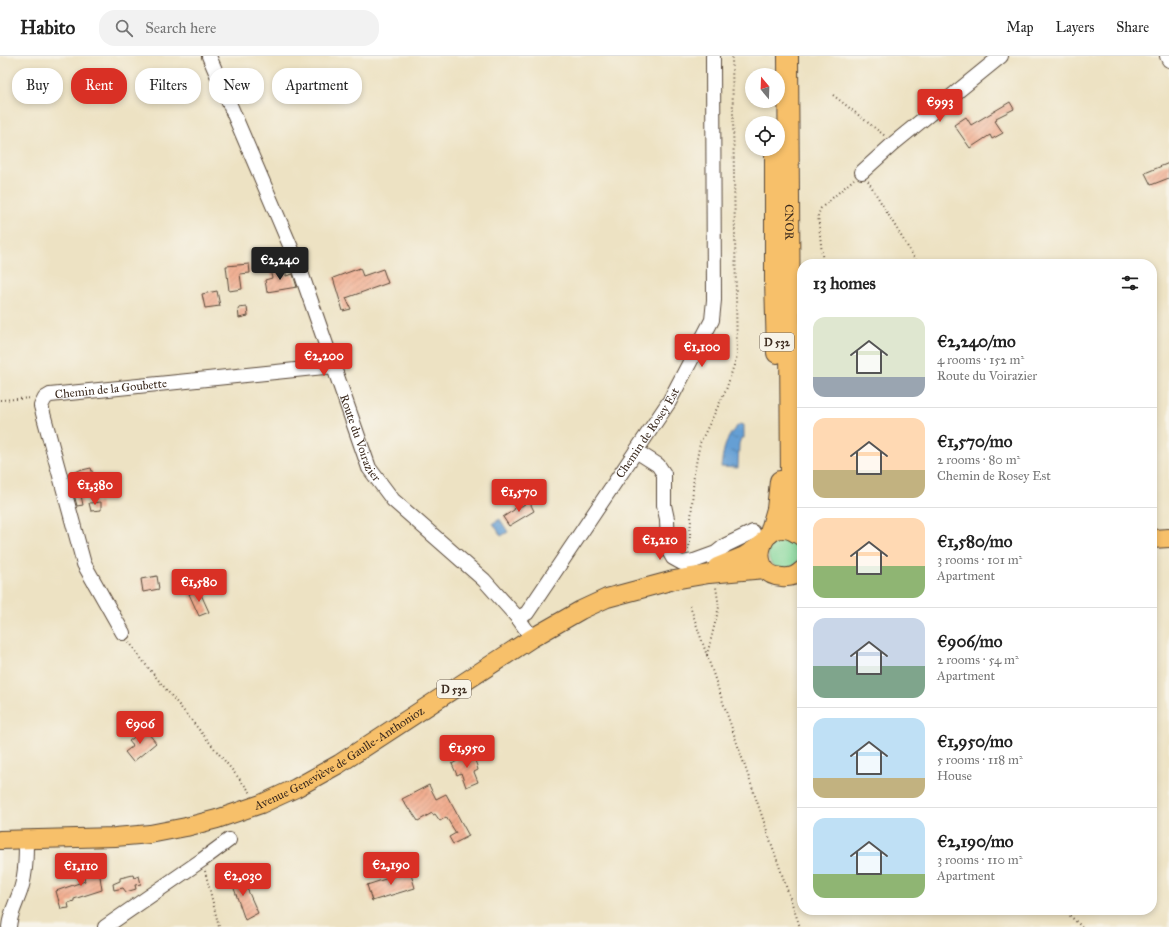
<!DOCTYPE html>
<html lang="en">
<head>
<meta charset="utf-8">
<style>
  :root { --surface:#fff; --page:#f2f2f2; --text:#222; --muted:#767676; --line:#e0e0e0; --accent:#d93025 }
  body { margin:0; font-family:"IM FELL Great Primer",serif; background:var(--page); color:var(--text); height:100vh; display:flex; flex-direction:column; font-size:15px; white-space:nowrap }
  * { box-sizing:border-box; margin:0 }
  p { font-size:13px; color:var(--muted) }
  .icon { flex:none; width:22px; height:22px; fill:none; stroke:currentColor; stroke-width:2; stroke-linecap:round; stroke-linejoin:round }
  .map { position:relative; flex:1; overflow:hidden }
  .panel { position:absolute; left:797px; top:203px; width:360px; height:656px; display:flex; flex-direction:column; background:var(--surface); border-radius:16px; box-shadow:0 2px 6px #0003 }
  .panel>* { flex:none }
  .top-card { position:absolute; left:12px; top:12px; width:380px; height:36px; display:flex; gap:8px }
  .needle { width:26px; rotate:341deg }
  .tools { position:absolute; left:745px; top:12px; display:grid; gap:8px }
  .tools a { display:grid; place-items:center; width:40px; height:40px; border-radius:50%; background:var(--surface); box-shadow:0 2px 6px #0003; font-size:20px }
  .price { position:absolute; translate:-50% -34px; padding:0 9px; border-radius:4px; background:var(--accent); color:#fff; font-size:13px; line-height:26px; filter:drop-shadow(0 1px 2px #0008) }
  .price::after { content:''; position:absolute; left:50%; top:24px; width:12px; height:9px; margin-left:-6px; background:inherit; clip-path:polygon(0 0,100% 0,50% 100%) }
  .price.selected { background:#222; color:#fff }
  ul { padding:0; list-style:none }
  li { display:flex; align-items:center; gap:12px; height:100px; padding:0 16px }
  li+li { border-top:1px solid var(--line) }
  li span { display:grid; place-items:center; flex:none; width:112px; height:80px; border-radius:12px; color:#555 }
  li>.icon { margin-inline-start:auto }
  span .icon { width:48px; height:48px; fill:#fffc; stroke-width:1 }
  li b { font-size:17px }
  h2 { display:flex; justify-content:space-between; align-items:center; height:48px; padding:0 16px; font-size:17px }
  .pill { padding:0 14px; border-radius:16px; background:var(--surface); box-shadow:0 2px 6px #0003; font-size:14px; line-height:36px }
  .pill.selected { background:var(--accent); color:#fff }
  header { display:flex; align-items:center; gap:24px; box-sizing:border-box; height:56px; padding:0 20px; background:var(--surface); border-bottom:1px solid var(--line) }
  header strong { font-size:19px }
  nav { display:flex; gap:22px; margin-inline-start:auto; font-size:14px }
  .search { width:280px; height:36px; background:var(--page); display:flex; align-items:center; gap:10px; box-sizing:border-box; padding:0 14px; border-radius:16px; color:var(--muted); font-size:15px }
  .map>svg:first-child { display:block }
</style>
</head>
<body>
<header>
<strong>Habito</strong>
<div class="search"><svg class="icon" aria-label="search" viewBox="0 0 24 24"><circle cx="10" cy="10" r="6"/><path d="M15 15l6 6"/></svg>Search here</div>
<nav><a>Map</a><a>Layers</a><a>Share</a></nav>
</header>
<div class="map">
<svg width="1169" height="871" viewBox="0 0 1169 871">
  <defs>
    <pattern id="water-ripples" width="26" height="14" patternUnits="userSpaceOnUse"><rect width="26" height="14" fill="#659fd4"/><path d="M2 4q2-2 4 0t4 0M15 11q2-2 4 0t4 0" fill="none" stroke="#5482ab"/></pattern>
    <pattern id="building-hatch" width="6" height="6" patternUnits="userSpaceOnUse"><rect width="6" height="6" fill="#f1aa8c"/><path d="M-1 1l2-2M0 6l6-6M5 7l2-2" fill="none" stroke="#c48b72"/></pattern>
  </defs>
  <rect width="100%" height="100%" fill="#f7f3e8"/>
  <filter id="ink" filterUnits="userSpaceOnUse"><feTurbulence type="fractalNoise" baseFrequency=".025" numOctaves="2"/><feDisplacementMap in="SourceGraphic" scale="8" xChannelSelector="R" yChannelSelector="G"/><feConvolveMatrix kernelMatrix="1 2 1 2 8 2 1 2 1" color-interpolation-filters="sRGB"/></filter>
  <filter id="wash" filterUnits="userSpaceOnUse"><feTurbulence type="fractalNoise" baseFrequency=".012" numOctaves="4" result="noise"/><feDisplacementMap in="SourceGraphic" scale="16" xChannelSelector="R" yChannelSelector="G"/><feGaussianBlur stdDeviation="0.9" result="paint"/><feColorMatrix in="noise" values="0 0 0 0 0 0 0 0 0 0 0 0 0 0 0 0 0 1.4 0 .05"/><feComposite in="paint" operator="in"/></filter>
  <g filter="url(#wash)">
    <rect width="100%" height="100%" fill="#ede2c3"/>
    <circle fill="#82d79a" stroke="#5e805c" cx="784" cy="498" r="16"/>
    <g fill="url(#water-ripples)" stroke="#506479">
      <path d="M740,368L744,369V382H741L739,388L738,412L721,411C723,395 726,378 740,368Z"/>
      <polygon points="500,463 508,476 501,480 493,467"/>
    </g>
    <g id="blocks">
      <g fill="url(#building-hatch)">
        <polygon points="1010,46 1014,53 996,62 997,64 995,65 1003,77 992,83 990,79 970,92 954,69 966,61 971,69"/>
        <polygon points="1169,107 1169,122 1151,129 1145,117"/>
        <polygon points="249,208 250,217 240,218 242,233 229,235 226,210"/>
        <polygon points="360,212 363,220 383,213 388,227 346,242 351,253 343,255 333,222"/>
        <polygon points="281,213 282,217 286,216 286,220 293,218 297,231 267,236 265,224 272,222 270,214"/>
        <polygon points="217,235 220,250 205,252 202,238"/>
        <polygon points="247,251 248,260 239,262 238,252"/>
        <polygon points="91,412 95,425 79,430 83,449 77,450 69,419 82,413 82,414"/>
        <polygon points="529,445 534,455 509,470 503,461 514,454 516,449 522,450"/>
        <polygon points="101,446 101,454 91,455 89,447"/>
        <polygon points="157,520 159,533 143,536 141,523"/>
        <polygon points="199,534 209,556 199,560 189,538"/>
        <polygon points="145,673 156,687 133,706 125,696 133,690 129,685"/>
        <polygon points="467,698 468,701 473,699 477,710 478,714 474,716 478,726 466,731 461,717 457,719 452,708 457,705 456,703"/>
        <polygon points="429,729 436,743 446,738 469,780 453,788 449,781 456,777 446,761 440,765 435,758 433,759 432,757 418,765 410,753 409,754 402,743"/>
        <polygon points="98,807 102,834 74,843 74,845 68,847 69,852 61,853 56,835 85,825 81,813"/>
        <polygon points="410,815 415,832 372,845 367,829"/>
        <polygon points="237,816 242,829 245,828 258,857 245,864 229,818"/>
        <polygon points="133,819 134,822 139,820 141,828 135,829 136,833 126,836 123,832 114,834 113,828 120,825 120,822"/>
      </g>
    </g>
  </g>
  <g filter="url(#ink)">
    <use href="#blocks" fill-opacity="0" stroke="#564637" stroke-width="1"/>
    <g fill="none" stroke-linecap="round" stroke-linejoin="round">
      <defs>
        <g id="minor">
          <path id="s1" d="M209,0L298,208L369,412L393,444L484,524L518,562L532,582"/>
          <polyline points="1167,0 1169,4"/>
          <polyline points="862,116 894,87 1001,0"/>
          <polyline points="636,395 658,409 664,418 664,449 667,463 668,493 673,502 682,507 694,505 716,497 726,489 753,476"/>
          <path id="s2" d="M518,562L527,557L669,346L712,264L714,244L713,0"/>
          <path id="s3" d="M123,577L84,508L41,350L45,342L50,339L334,310"/>
          <path d="M9,871C10,857 17,846 21,833C26,817 26,799 26,783"/>
          <polyline points="105,871 202,804 229,784"/>
        </g>
        <g id="major">
          <path d="M802,481C763,450 742,519 782,521C790,522 797,519 802,514"/>
          <polyline points="1152,483 1169,482"/>
          <polyline points="717,511 744,500 761,489"/>
          <path id="s4" d="M0,784L115,781L150,778L186,771L217,763L261,748L296,732L339,708L532,582L581,554L607,542L674,524L709,518L765,513"/>
        </g>
        <g id="highway">
          <path id="s5" d="M788,0L791,428L792,460L796,476"/>
          <polyline points="775,93 775,224 777,297"/>
          <polyline points="770,477 777,453 780,425"/>
        </g>
      </defs>
      <use href="#minor" stroke="#564637" stroke-width="16"/>
      <use href="#major" stroke="#564637" stroke-width="20"/>
      <use href="#highway" stroke="#564637" stroke-width="22"/>
      <g stroke="#564637" stroke-width="2" stroke-dasharray="1 3" stroke-linecap="butt">
        <polyline points="833,39 885,80"/>
        <polyline points="868,125 918,208"/>
        <polyline points="823,208 818,159 821,152 854,123"/>
        <polyline points="0,344 32,342"/>
        <polyline points="689,494 694,418 700,387 726,334 737,300 732,0"/>
        <polyline points="690,550 800,871"/>
        <polyline points="129,586 146,609 251,737"/>
        <polyline points="707,599 719,551 716,531"/>
        <polyline points="205,815 219,871"/>
        <polyline points="1064,854 1082,871"/>
      </g>
      <use href="#minor" stroke="#fff" stroke-width="14"/>
      <use href="#major" stroke="#f7c06b" stroke-width="18"/>
      <use href="#highway" stroke="#f7c06b" stroke-width="20"/>
    </g>
  </g>
  <g text-anchor="middle" stroke-width="3" stroke-linejoin="round" paint-order="stroke">
    <g fill="#f7f3e8" stroke="#73665b" stroke-width="1">
      <rect x="760" y="277" width="34" height="18" rx="3"/>
      <rect x="437" y="624" width="34" height="18" rx="3"/>
    </g>
    <g font-size="11" font-weight="bold" fill="#3b2a1e">
      <text x="777" y="290">D 532</text>
      <text x="454" y="637">D 532</text>
    </g>
    <g font-size="12" fill="#3b2a1e" stroke="#f7f3e8">
      <text dy="4" stroke="none"><textPath href="#s5" startOffset="166">CNOR</textPath></text>
      <text dy="4" stroke="none"><textPath href="#s3" startOffset="319">Chemin de la Goubette</textPath></text>
      <text dy="4" stroke="none"><textPath href="#s2" startOffset="227">Chemin de Rosey Est</textPath></text>
      <text dy="4" stroke="none"><textPath href="#s1" startOffset="411">Route du Voirazier</textPath></text>
      <text dy="4" stroke="none"><textPath href="#s4" startOffset="356">Avenue Geneviève de Gaulle-Anthonioz</textPath></text>
    </g>
  </g>
</svg>
<div class="tools">
<a><svg class="needle" viewBox="-14 -14 28 28"><path d="M0-13l5 13h-10z" fill="#e53935"/><path d="M0 13l5-13h-10z" fill="#767676"/></svg></a>
<a><svg class="icon" aria-label="locate" viewBox="0 0 24 24"><circle cx="12" cy="12" r="6"/><path d="M12 2v4M12 18v4M2 12h4M18 12h4"/></svg></a>
</div>
<b class="price" style="left:940px;top:67px">€993</b>
<b class="price selected" style="left:280px;top:225px">€2,240</b>
<b class="price" style="left:702px;top:312px">€1,100</b>
<b class="price" style="left:324px;top:321px">€2,200</b>
<b class="price" style="left:95px;top:450px">€1,380</b>
<b class="price" style="left:519px;top:457px">€1,570</b>
<b class="price" style="left:660px;top:505px">€1,210</b>
<b class="price" style="left:199px;top:547px">€1,580</b>
<b class="price" style="left:140px;top:689px">€906</b>
<b class="price" style="left:467px;top:713px">€1,950</b>
<b class="price" style="left:391px;top:830px">€2,190</b>
<b class="price" style="left:81px;top:831px">€1,110</b>
<b class="price" style="left:243px;top:841px">€2,030</b>
<div class="top-card">
<a class="pill">Buy</a>
<a class="pill selected">Rent</a>
<a class="pill">Filters</a>
<a class="pill">New</a>
<a class="pill">Apartment</a>
</div>
<section class="panel">
<h2>13 homes<svg class="icon" aria-label="filters" viewBox="0 0 24 24"><path d="M4 7h16M4 17h16"/><circle cx="9" cy="7" r="2"/><circle cx="15" cy="17" r="2"/></svg></h2>
<ul>
<li><span style="background:linear-gradient(#dfe7d0 75%,#9aa5b1 0)"><svg class="icon" aria-label="home" viewBox="0 0 24 24"><path d="M3 11l9-7 9 7M6 9v11h12V9"/></svg></span><div><b>€2,240/mo</b><p>4 rooms · 152 m²</p><p>Route du Voirazier</p></div></li>
<li><span style="background:linear-gradient(#ffd9b3 65%,#c2b280 0)"><svg class="icon" aria-label="home" viewBox="0 0 24 24"><path d="M3 11l9-7 9 7M6 9v11h12V9"/></svg></span><div><b>€1,570/mo</b><p>2 rooms · 80 m²</p><p>Chemin de Rosey Est</p></div></li>
<li><span style="background:linear-gradient(#ffd9b3 60%,#8fb573 0)"><svg class="icon" aria-label="home" viewBox="0 0 24 24"><path d="M3 11l9-7 9 7M6 9v11h12V9"/></svg></span><div><b>€1,580/mo</b><p>3 rooms · 101 m²</p><p>Apartment</p></div></li>
<li><span style="background:linear-gradient(#c9d6e8 60%,#7fa58c 0)"><svg class="icon" aria-label="home" viewBox="0 0 24 24"><path d="M3 11l9-7 9 7M6 9v11h12V9"/></svg></span><div><b>€906/mo</b><p>2 rooms · 54 m²</p><p>Apartment</p></div></li>
<li><span style="background:linear-gradient(#bfe0f5 75%,#c2b280 0)"><svg class="icon" aria-label="home" viewBox="0 0 24 24"><path d="M3 11l9-7 9 7M6 9v11h12V9"/></svg></span><div><b>€1,950/mo</b><p>5 rooms · 118 m²</p><p>House</p></div></li>
<li><span style="background:linear-gradient(#bfe0f5 70%,#8fb573 0)"><svg class="icon" aria-label="home" viewBox="0 0 24 24"><path d="M3 11l9-7 9 7M6 9v11h12V9"/></svg></span><div><b>€2,190/mo</b><p>3 rooms · 110 m²</p><p>Apartment</p></div></li>
</ul>
</section>
</div>
</body>
</html>
